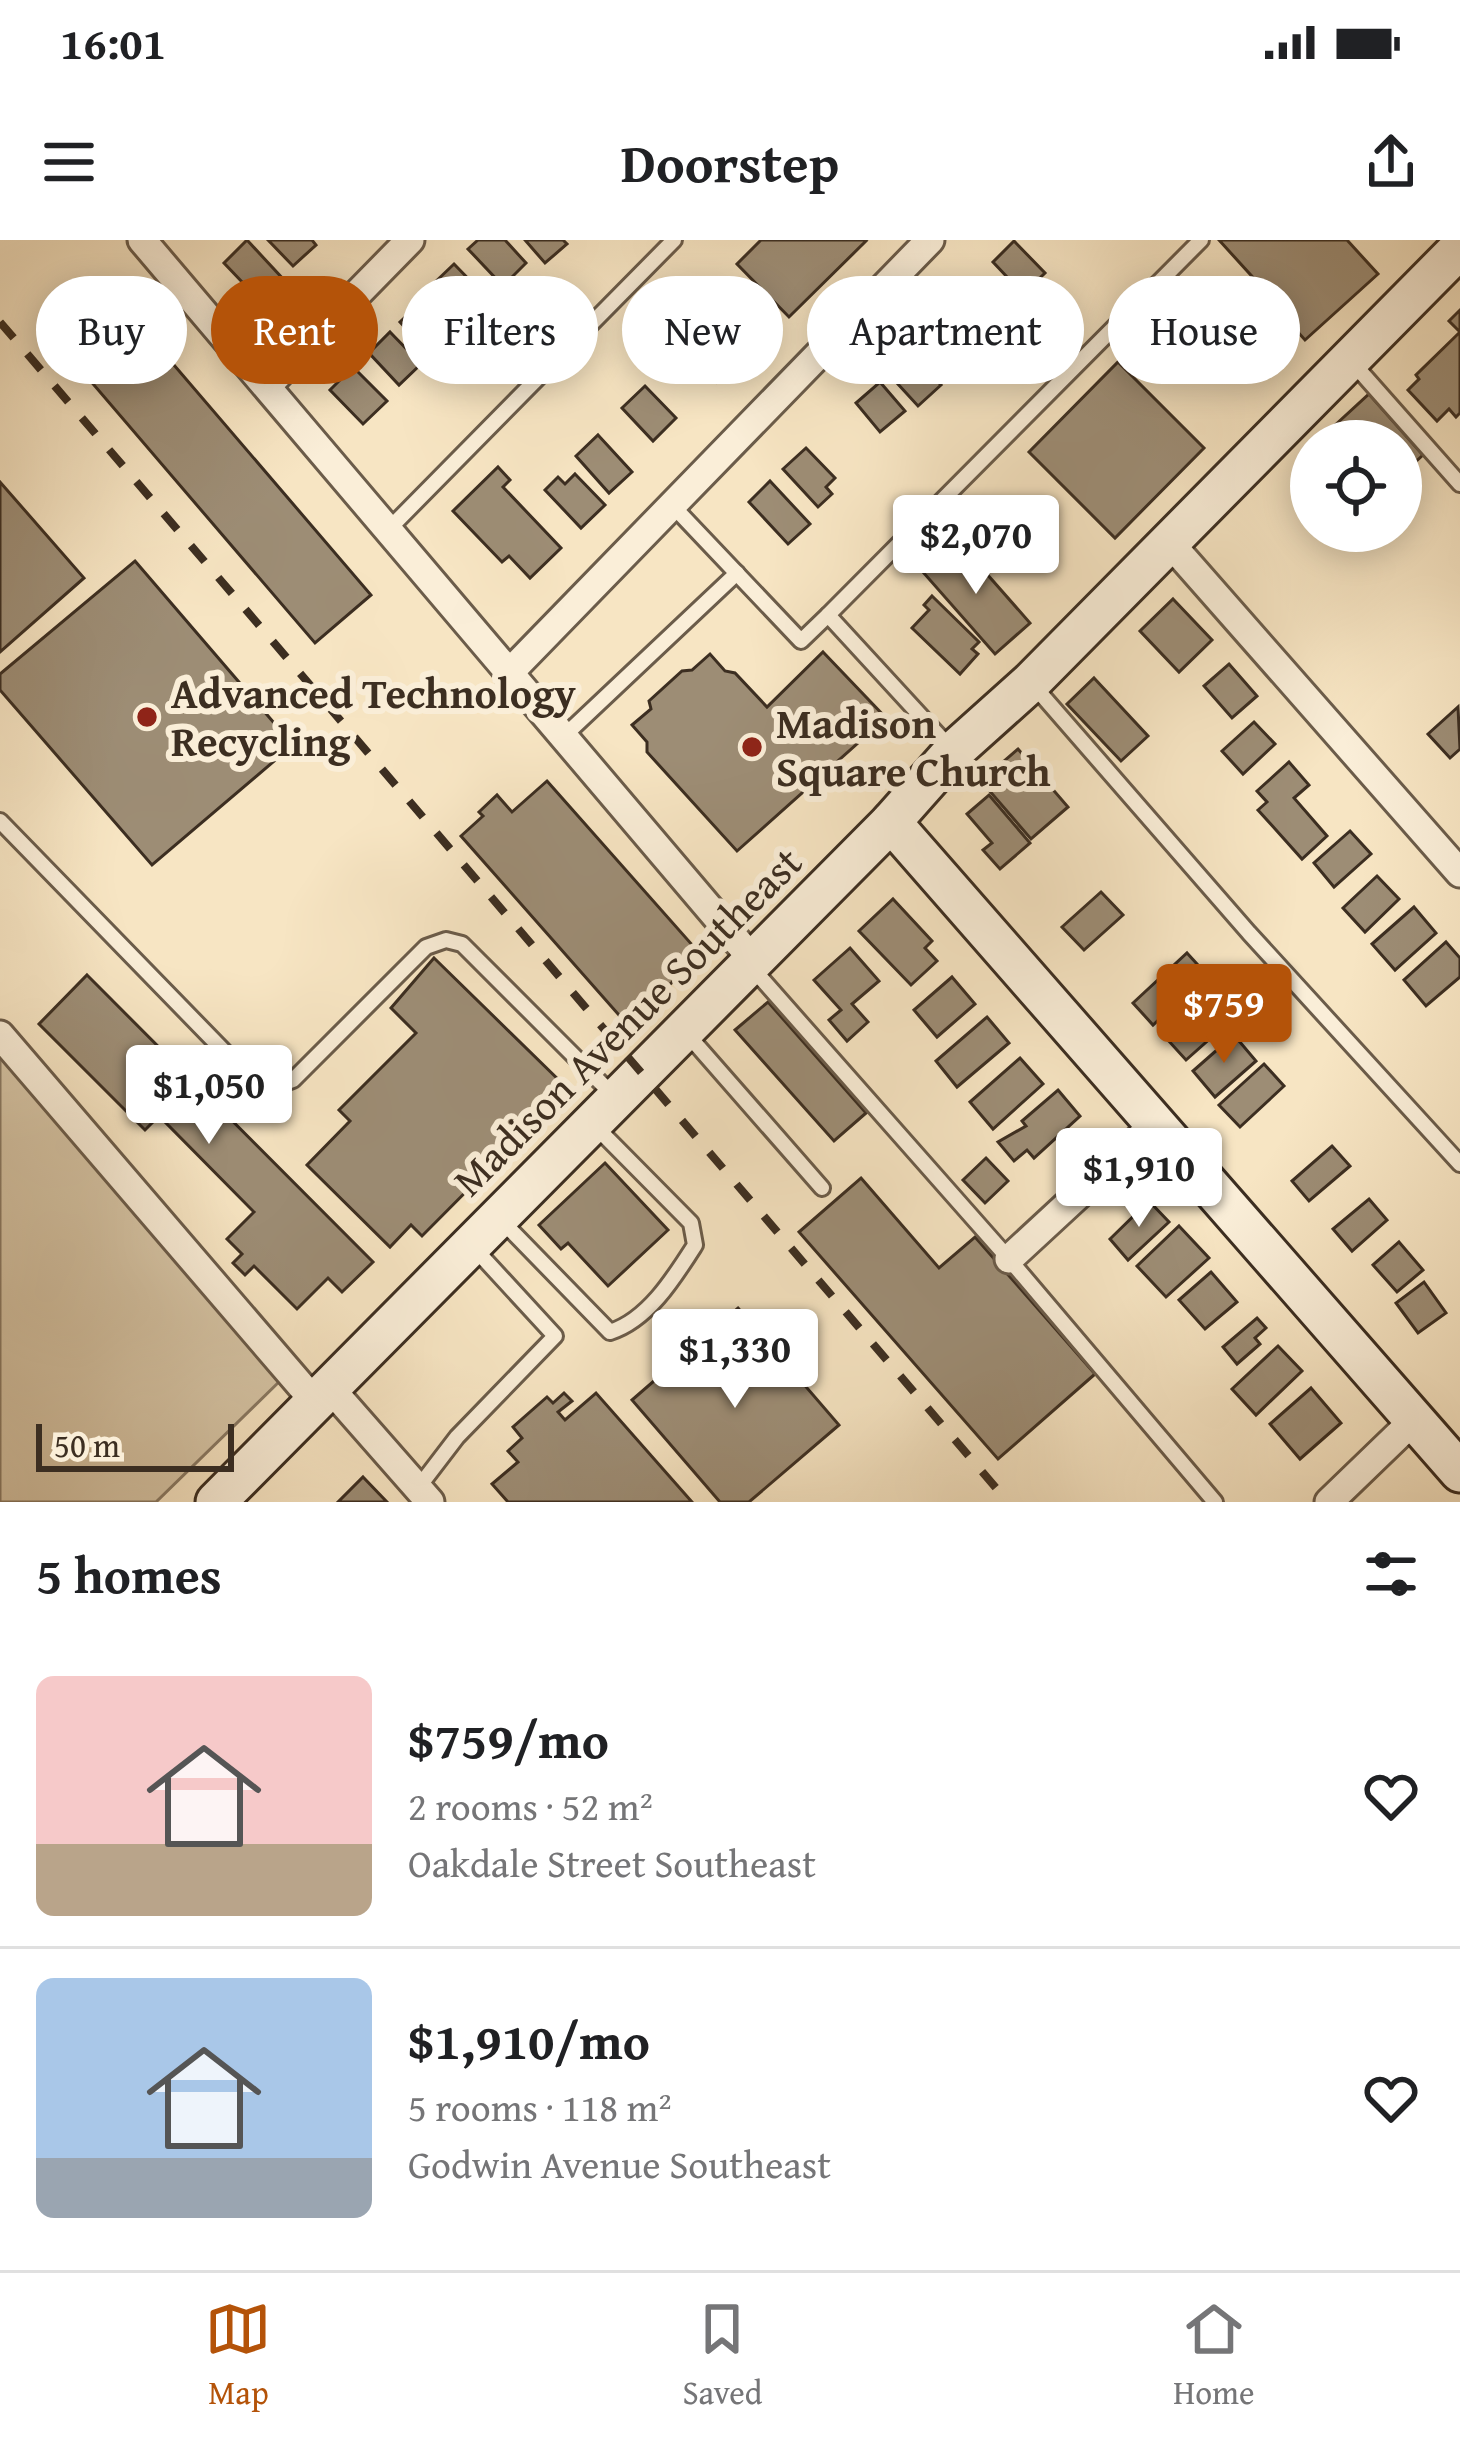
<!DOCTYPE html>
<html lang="en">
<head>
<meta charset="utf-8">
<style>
  :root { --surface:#fff; --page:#f6f6f6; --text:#202124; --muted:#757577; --line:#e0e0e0; --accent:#b45309 }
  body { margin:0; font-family:"Gentium Book Plus",serif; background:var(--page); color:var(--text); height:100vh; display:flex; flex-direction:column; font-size:45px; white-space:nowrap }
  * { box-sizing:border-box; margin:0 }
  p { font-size:39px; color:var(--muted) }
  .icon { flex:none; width:66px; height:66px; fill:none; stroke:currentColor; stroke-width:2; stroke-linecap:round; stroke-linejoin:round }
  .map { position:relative; height:1262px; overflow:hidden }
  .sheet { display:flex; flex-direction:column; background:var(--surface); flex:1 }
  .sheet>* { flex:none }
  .guide { position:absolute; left:36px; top:36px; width:1389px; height:108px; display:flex; gap:24px }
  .fabs { position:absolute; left:1290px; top:180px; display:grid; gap:24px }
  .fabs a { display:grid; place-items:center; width:132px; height:132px; border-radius:50%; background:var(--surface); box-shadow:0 6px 30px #0003; font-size:60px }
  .scale { position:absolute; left:36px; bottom:30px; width:198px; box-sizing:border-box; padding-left:12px; border:6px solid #3c2e21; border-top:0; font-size:33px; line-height:42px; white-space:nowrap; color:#3c2e21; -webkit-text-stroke:9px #faeed8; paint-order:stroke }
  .price { position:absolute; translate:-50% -102px; padding:0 27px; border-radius:12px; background:#fff; color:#222; font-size:39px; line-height:78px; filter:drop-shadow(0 3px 6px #0008) }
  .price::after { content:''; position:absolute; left:50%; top:72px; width:36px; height:27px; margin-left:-18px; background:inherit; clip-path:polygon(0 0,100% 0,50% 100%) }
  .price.active { background:var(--accent); color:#fff }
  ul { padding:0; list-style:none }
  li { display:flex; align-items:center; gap:36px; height:300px; padding:0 36px }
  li+li { border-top:3px solid var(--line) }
  li span { display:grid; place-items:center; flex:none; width:336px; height:240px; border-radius:18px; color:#555 }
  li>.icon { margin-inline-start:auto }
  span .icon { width:144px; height:144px; fill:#fffc; stroke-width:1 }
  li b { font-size:51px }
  h2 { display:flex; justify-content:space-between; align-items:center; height:144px; padding:0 36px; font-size:51px }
  .chip { padding:0 42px; border-radius:54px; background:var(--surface); box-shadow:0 6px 30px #0003; font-size:42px; line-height:108px }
  .chip.active { background:var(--accent); color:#fff }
  .status { display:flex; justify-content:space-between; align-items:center; height:84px; padding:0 60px; background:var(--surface); direction:ltr }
  .status svg { height:33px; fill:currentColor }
  header { display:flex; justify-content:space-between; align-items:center; height:156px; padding:0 36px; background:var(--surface); font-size:54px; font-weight:700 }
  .tab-bar { display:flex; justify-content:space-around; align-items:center; height:168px; border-top:3px solid var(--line); background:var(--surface); font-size:33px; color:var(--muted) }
  .tab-bar a { display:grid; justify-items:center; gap:6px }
  .tab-bar .active { color:var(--accent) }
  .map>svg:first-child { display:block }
</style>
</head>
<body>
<div class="status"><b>16:01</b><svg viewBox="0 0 49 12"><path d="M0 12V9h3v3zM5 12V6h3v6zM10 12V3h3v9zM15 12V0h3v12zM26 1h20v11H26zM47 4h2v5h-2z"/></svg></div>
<header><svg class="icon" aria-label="menu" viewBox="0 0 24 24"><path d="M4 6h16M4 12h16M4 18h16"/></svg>Doorstep<svg class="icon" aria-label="share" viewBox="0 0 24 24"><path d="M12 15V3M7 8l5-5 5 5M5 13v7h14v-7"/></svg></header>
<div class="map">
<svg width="1460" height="1262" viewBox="0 0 1460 1262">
  <rect width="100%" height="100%" fill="#f7e5c3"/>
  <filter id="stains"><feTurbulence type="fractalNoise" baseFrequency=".00167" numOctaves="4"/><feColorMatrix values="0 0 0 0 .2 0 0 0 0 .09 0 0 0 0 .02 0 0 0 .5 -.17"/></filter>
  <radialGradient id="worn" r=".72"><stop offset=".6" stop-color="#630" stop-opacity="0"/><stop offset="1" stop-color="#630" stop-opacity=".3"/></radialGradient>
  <polygon fill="#d7c6a7" stroke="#8a7a64" stroke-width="3" points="0,808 283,1138 156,1262 0,1262"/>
  <g fill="#9d8d75" stroke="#3c2e21" stroke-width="3">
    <polygon points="247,0 285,41 262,63 224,23"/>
    <polygon points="268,0 312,0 316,5 293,26"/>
    <polygon points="478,0 505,0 526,23 503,46 468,9"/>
    <polygon points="525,0 563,0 567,4 545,23"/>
    <polygon points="761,0 864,0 866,1 789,77 737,24"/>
    <polygon points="1219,0 1347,0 1378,34 1305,100 1271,62 1264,68 1249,51 1258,43"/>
    <polygon points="1014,1 1045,33 1023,54 993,22"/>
    <polygon points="454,24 488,59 464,82 430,47"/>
    <polygon points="982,40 1017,78 993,100 959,62"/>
    <polygon points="743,57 774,90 751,112 720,79"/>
    <polygon points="424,59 453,90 429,113 400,82"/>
    <polygon points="126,69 371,355 315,403 70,117"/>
    <polygon points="944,69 977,104 952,127 919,92"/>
    <polygon points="1460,70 1460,173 1456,177 1449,169 1437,181 1408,150 1419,139 1416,135 1460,92 1449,81"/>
    <polygon points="703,86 737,122 717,142 682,106"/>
    <polygon points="390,92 421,124 399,145 369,113"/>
    <polygon points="908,110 941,145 918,166 886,131"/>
    <polygon points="1118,122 1204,208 1115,298 1029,212"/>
    <polygon points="353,127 387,161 363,184 330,150"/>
    <polygon points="880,142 905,171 880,192 856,163"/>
    <polygon points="645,146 676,178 653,201 622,168"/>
    <polygon points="1369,154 1423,215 1401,235 1401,201 1346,201 1333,187"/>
    <polygon points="598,195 632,232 609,253 576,216"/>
    <polygon points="806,208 835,238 826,247 832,254 818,267 783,229"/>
    <polygon points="498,227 510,240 503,247 561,308 530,338 509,316 502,322 453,271"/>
    <polygon points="575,234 605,265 581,288 545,250 558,237 565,244"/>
    <polygon points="770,241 810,284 788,304 749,262"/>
    <polygon points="0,242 84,338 0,412"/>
    <polygon points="957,300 1030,383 995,414 922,331"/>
    <polygon points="135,321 293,505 152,625 0,450 0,434"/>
    <polygon points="932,356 979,402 972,409 978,414 960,434 912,388 929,370 924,365"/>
    <polygon points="1173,359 1212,400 1179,432 1140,391"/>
    <polygon points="823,412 886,478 737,611 647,512 647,502 632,485 651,469 649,461 682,431 692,430 710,414 725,431 735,433 767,467"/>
    <polygon points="1229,424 1257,456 1232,478 1204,446"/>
    <polygon points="1094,438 1148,496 1121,521 1067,464"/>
    <polygon points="1458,467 1460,509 1450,518 1428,494"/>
    <polygon points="1254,482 1275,504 1243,534 1222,511"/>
    <polygon points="1018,509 1068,567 1031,599 981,541"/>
    <polygon points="1289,522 1309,545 1294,558 1327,596 1302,619 1258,570 1267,562 1257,551"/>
    <polygon points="547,541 702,716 626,783 461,596 483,576 479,572 497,555 512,572"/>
    <polygon points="989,555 1030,603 1000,629 983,610 992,603 967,574"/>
    <polygon points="1350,591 1371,614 1334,647 1314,623"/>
    <polygon points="1377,636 1399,659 1365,692 1343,668"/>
    <polygon points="1101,652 1123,675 1084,710 1062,687"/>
    <polygon points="893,659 932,701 925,708 937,721 911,745 859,691"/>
    <polygon points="1414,667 1436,693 1395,730 1372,704"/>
    <polygon points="1446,702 1460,718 1460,737 1426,766 1404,740"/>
    <polygon points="850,708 879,741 852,764 868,782 847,801 829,780 841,770 814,740"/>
    <polygon points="1187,713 1207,735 1153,785 1133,763"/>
    <polygon points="434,718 568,849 422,996 411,985 390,1007 307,925 350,881 339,870 416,793 391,768"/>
    <polygon points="87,735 373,1022 342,1052 328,1038 297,1069 254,1026 245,1035 233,1023 242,1014 227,999 254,972 159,876 145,890 39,784"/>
    <polygon points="952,737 975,764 937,797 914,770"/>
    <polygon points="768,762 866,873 834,901 735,790"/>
    <polygon points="1204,765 1223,787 1186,820 1166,798"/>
    <polygon points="987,777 1009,803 957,847 936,821"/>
    <polygon points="1234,795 1256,821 1215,857 1193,831"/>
    <polygon points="1020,818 1043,844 993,889 970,862"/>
    <polygon points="1264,824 1284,846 1240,887 1219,865"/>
    <polygon points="1058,850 1080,876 1034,918 1027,910 1014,921 998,902 1026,886 1022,881"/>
    <polygon points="1332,906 1350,926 1309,961 1292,941"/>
    <polygon points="986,918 1008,941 985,963 963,940"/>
    <polygon points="605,923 668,990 608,1046 568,1003 561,1009 539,985"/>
    <polygon points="861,938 939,1028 975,997 1095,1134 998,1219 799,992"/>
    <polygon points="1369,959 1387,980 1352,1011 1333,989"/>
    <polygon points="1149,961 1169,982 1128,1020 1110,999"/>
    <polygon points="1179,986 1209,1018 1166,1057 1137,1026"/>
    <polygon points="1399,1002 1423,1030 1397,1052 1373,1025"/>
    <polygon points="1211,1032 1237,1062 1205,1089 1179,1060"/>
    <polygon points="1424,1042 1446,1073 1418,1093 1396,1063"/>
    <polygon points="738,1068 839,1185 749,1262 720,1262 632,1160"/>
    <polygon points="1257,1078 1266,1088 1255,1098 1260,1104 1237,1124 1223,1107"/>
    <polygon points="1278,1106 1302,1131 1256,1175 1232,1149"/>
    <polygon points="1311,1148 1341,1183 1300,1219 1270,1184"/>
    <polygon points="564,1153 572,1161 558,1172 565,1180 596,1153 692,1262 508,1262 492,1244 518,1222 508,1211 522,1198 513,1187 547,1157 553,1163"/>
    <polygon points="363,1237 387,1262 338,1262"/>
  </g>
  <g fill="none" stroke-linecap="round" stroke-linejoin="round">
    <defs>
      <g id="lane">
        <polyline points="1352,122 1460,244"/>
        <polyline points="672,265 801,401 828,375 953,511"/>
        <polyline points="388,290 674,0"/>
        <polyline points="828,375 1201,0"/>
        <polyline points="1034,446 1249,693 1460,924"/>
        <polyline points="562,498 737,333"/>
        <polyline points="0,581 255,843 269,849 293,840 426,707 446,700 462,704 613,855"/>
        <polyline points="753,729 1009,1019 1215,1262"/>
        <polyline points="688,795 822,948"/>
        <path d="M500,979L610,1092C648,1080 674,1038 695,1005L691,983L596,887"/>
        <polyline points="418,1248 457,1197 555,1096 475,1009"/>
      </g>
      <g id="street">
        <polyline points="142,0 754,721"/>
        <polyline points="267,146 410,0"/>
        <polyline points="1169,302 1460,633"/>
        <polyline points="508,434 930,0"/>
        <polyline points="0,795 315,1162"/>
        <polyline points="1009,1019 1155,884"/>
        <polyline points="330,1148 430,1262"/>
        <polyline points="1329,1262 1415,1179"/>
      </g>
      <g id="secondary">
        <polyline points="891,582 1460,1232"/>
        <polyline points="216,1262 891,582 953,512 1031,442 1460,8"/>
      </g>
    </defs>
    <use href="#lane" stroke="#6b5c4a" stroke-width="20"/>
    <use href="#street" stroke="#6b5c4a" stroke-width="33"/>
    <use href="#secondary" stroke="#3c2e21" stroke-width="45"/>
    <use href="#lane" stroke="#faeed8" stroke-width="14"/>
    <use href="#street" stroke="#faeed8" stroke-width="27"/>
    <use href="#secondary" stroke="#faeed8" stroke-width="39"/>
    <polyline stroke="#3c2e21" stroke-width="8" stroke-dasharray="21 21" stroke-linecap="butt" points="0,82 1008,1262"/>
  </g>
  <g fill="#8f2418" stroke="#faeed8" stroke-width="4.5">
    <circle cx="147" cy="477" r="12"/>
    <circle cx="752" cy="507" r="12"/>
  </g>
  <g text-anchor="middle" stroke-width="12" stroke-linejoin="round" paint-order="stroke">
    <g font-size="42" font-weight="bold" fill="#3c2e21" stroke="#faeed8" text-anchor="start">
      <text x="171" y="468">Advanced Technology<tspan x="171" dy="48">Recycling</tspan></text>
      <text x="776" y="498">Madison<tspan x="776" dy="48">Square Church</tspan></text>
    </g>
    <g font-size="42" fill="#3c2e21" stroke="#faeed8">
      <text transform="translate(627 781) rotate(-45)" y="15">Madison Avenue Southeast</text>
    </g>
  </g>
  <rect width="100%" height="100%" filter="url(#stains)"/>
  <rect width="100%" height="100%" fill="url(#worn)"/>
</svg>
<div class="fabs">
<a><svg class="icon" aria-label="locate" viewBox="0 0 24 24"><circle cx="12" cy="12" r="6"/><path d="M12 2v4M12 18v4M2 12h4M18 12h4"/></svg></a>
</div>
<div class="scale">50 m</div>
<b class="price" style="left:976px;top:357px">$2,070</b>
<b class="price active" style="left:1224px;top:826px">$759</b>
<b class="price" style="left:209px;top:907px">$1,050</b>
<b class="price" style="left:1139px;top:990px">$1,910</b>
<b class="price" style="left:735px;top:1171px">$1,330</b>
<div class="guide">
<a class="chip">Buy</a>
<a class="chip active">Rent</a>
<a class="chip">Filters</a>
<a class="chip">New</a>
<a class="chip">Apartment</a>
<a class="chip">House</a>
</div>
</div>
<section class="sheet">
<h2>5 homes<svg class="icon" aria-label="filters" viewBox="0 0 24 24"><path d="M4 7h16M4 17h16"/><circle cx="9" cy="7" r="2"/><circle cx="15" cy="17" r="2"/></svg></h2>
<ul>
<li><span style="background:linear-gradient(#f6c9c9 70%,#b9a48a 0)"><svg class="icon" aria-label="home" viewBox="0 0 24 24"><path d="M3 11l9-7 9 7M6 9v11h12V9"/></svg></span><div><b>$759/mo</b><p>2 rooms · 52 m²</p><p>Oakdale Street Southeast</p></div><svg class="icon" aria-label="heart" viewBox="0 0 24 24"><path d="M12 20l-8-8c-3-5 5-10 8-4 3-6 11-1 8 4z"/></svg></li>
<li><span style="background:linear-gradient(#a9c7e8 75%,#9aa5b1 0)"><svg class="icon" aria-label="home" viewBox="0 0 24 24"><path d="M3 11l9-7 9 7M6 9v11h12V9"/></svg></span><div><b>$1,910/mo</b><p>5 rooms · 118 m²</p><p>Godwin Avenue Southeast</p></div><svg class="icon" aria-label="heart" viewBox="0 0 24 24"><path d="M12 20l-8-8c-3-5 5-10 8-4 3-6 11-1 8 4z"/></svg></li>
</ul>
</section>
<nav class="tab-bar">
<a class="active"><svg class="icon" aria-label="map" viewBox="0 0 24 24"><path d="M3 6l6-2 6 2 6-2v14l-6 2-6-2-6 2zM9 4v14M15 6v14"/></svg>Map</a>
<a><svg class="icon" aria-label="saved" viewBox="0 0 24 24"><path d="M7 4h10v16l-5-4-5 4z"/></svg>Saved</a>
<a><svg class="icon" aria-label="home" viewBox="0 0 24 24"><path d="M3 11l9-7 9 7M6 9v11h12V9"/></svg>Home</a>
</nav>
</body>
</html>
